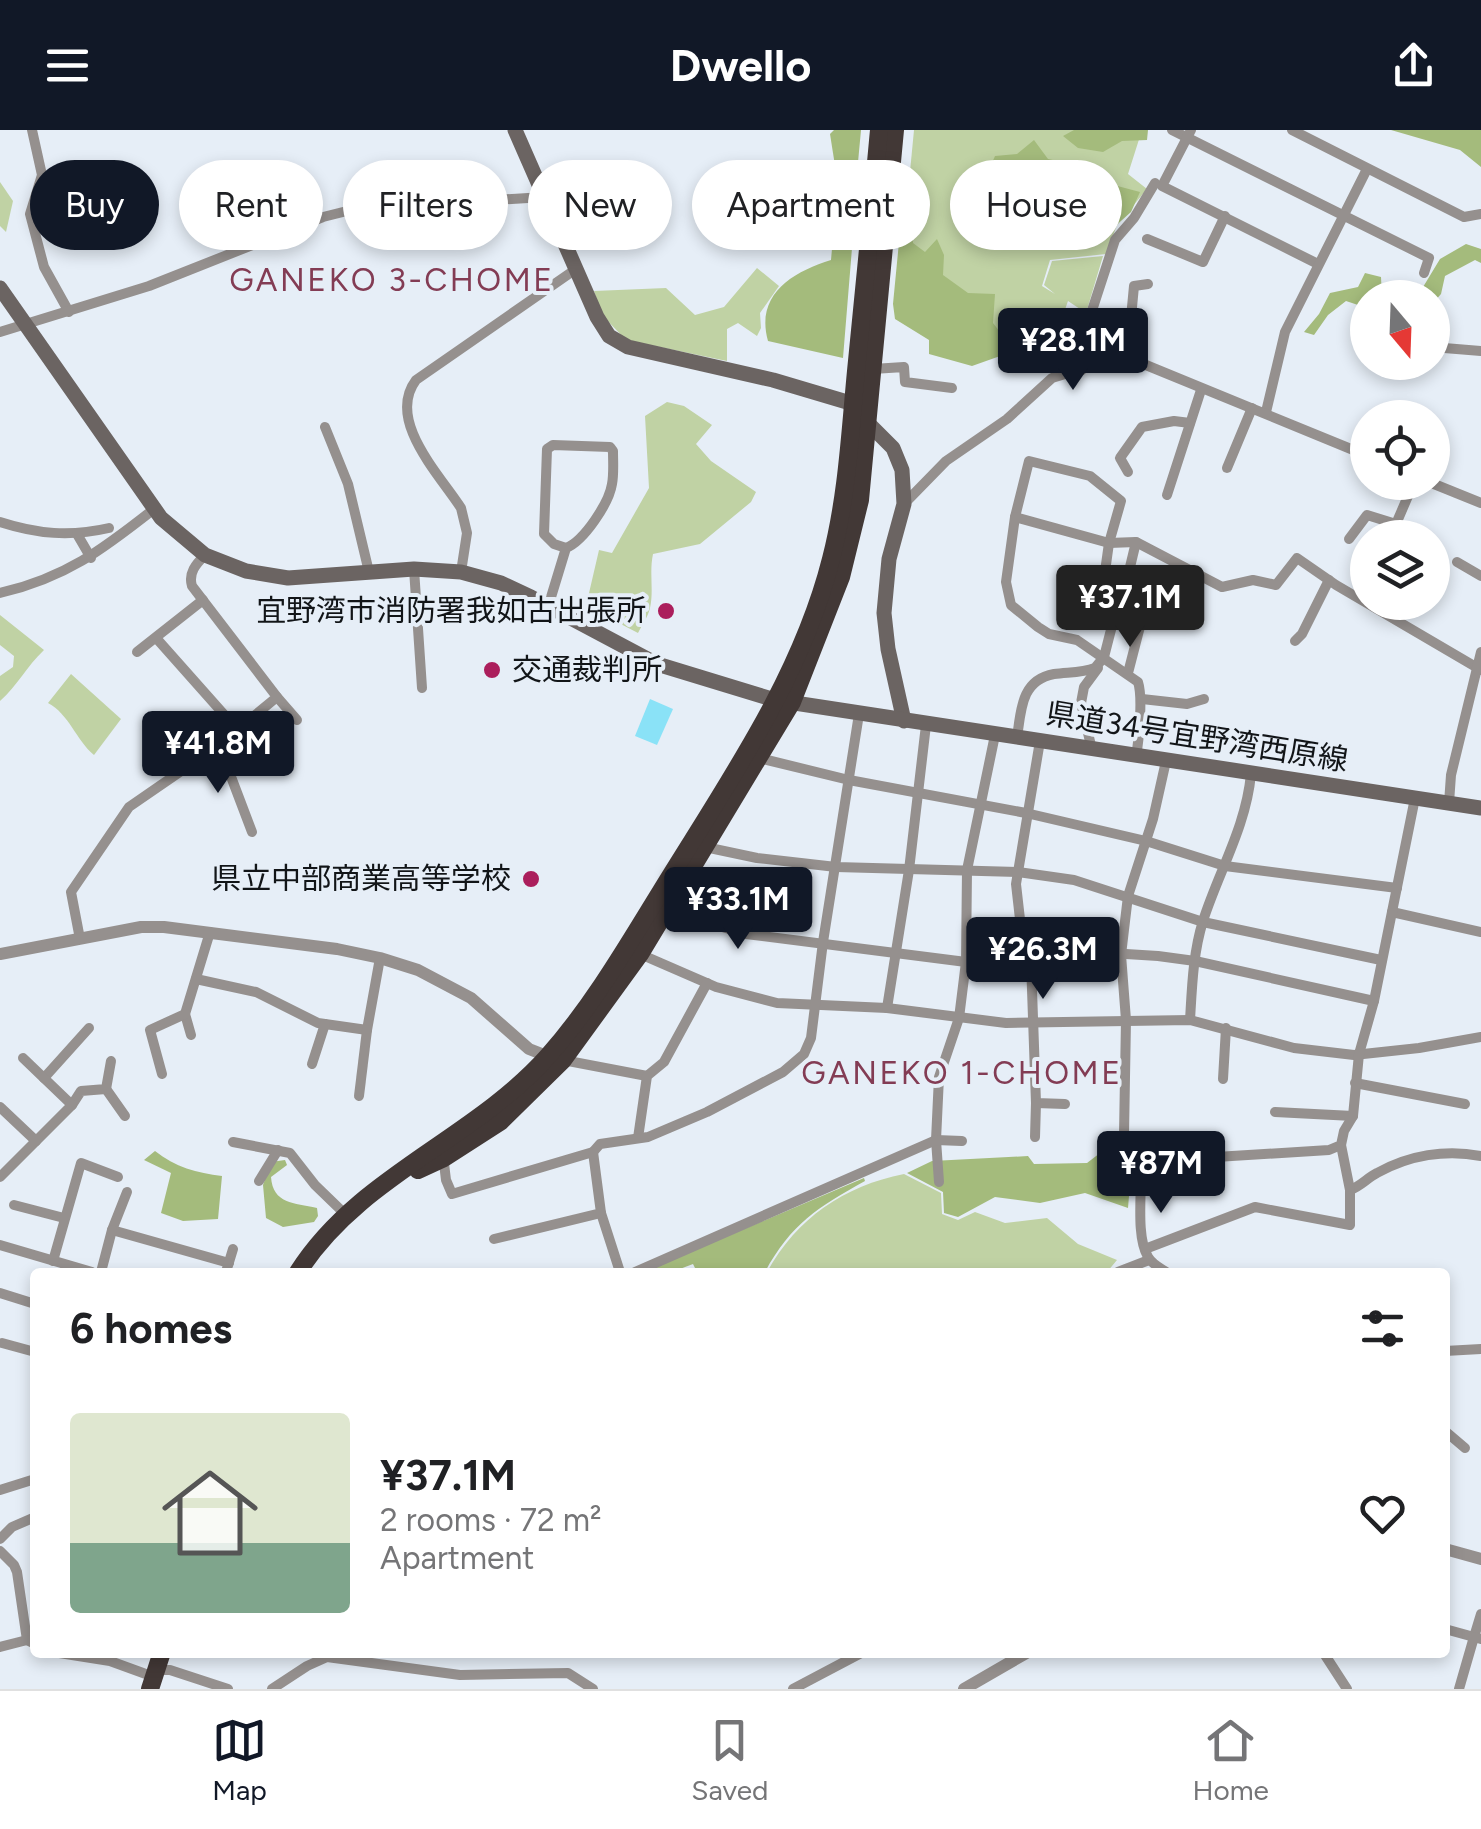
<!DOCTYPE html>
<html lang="en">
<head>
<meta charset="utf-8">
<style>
  :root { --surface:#fff; --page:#f6f6f6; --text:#202124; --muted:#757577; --line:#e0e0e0; --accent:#111827 }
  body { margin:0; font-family:Figtree,"Noto Sans JP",sans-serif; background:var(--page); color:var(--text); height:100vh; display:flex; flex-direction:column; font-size:38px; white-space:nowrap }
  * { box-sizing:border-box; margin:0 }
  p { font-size:32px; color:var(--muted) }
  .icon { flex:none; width:55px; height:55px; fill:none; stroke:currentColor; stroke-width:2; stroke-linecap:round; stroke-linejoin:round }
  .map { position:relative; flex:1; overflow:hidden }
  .details { position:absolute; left:30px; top:1138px; width:1420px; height:390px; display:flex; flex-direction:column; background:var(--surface); border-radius:10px; box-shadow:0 5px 15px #0003 }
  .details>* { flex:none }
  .guide { position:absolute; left:30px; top:30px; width:1422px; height:90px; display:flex; gap:20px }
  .needle { width:65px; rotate:161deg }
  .fabs { position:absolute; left:1350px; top:150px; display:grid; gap:20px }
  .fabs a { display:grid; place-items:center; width:100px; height:100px; border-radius:50%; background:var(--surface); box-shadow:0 5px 15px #0003; font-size:50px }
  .price { position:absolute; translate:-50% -85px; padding:0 22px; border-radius:10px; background:var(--accent); color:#fff; font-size:32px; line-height:65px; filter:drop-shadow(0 2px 5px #0008) }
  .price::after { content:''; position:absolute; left:50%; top:60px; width:30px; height:22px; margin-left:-15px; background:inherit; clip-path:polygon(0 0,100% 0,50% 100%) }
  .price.selected { background:#222; color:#fff }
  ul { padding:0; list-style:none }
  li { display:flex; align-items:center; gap:30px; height:250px; padding:0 40px }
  li span { display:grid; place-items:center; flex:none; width:280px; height:200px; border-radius:10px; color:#555 }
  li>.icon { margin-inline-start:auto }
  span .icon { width:120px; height:120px; fill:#fffc; stroke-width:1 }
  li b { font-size:42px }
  h2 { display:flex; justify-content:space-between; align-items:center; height:120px; padding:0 40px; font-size:42px }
  .chip { padding:0 35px; border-radius:45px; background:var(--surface); box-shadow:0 5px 15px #0003; font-size:35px; line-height:90px }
  .chip.selected { background:var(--accent); color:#fff }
  header { display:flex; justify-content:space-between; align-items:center; height:130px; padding:0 40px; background:var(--accent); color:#fff; font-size:45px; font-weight:700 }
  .tab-bar { display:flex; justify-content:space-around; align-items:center; height:140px; border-top:2px solid var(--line); background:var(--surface); font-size:28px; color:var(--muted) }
  .tab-bar a { display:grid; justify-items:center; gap:5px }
  .tab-bar .selected { color:var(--accent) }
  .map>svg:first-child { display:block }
</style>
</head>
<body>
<header><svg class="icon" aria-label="menu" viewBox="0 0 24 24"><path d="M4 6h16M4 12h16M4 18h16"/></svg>Dwello<svg class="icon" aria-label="share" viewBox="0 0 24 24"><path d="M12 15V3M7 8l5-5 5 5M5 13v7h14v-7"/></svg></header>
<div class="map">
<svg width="1481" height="1559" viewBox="0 0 1481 1559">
  <rect width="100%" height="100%" fill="#e6eef7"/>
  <g fill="#c0d2a4">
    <polygon points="914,0 1142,0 1128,44 1147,59 1117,95 1106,124 1050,130 1042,156 1055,164 1044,155 1052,131 1103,126 1086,183 1068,171 1060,194 1022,182 1014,209 956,222 897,177"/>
    <polygon points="0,52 13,71 6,102 0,96"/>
    <polygon points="757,138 779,156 760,183 761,198 757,206 738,193 727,199 727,231 626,210 602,185 594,161 666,158 695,185 724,177"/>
    <path d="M667,272L684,276L712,295L696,314L711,331L756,362L751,372L700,414L653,424C649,443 654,460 650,478C648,487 642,495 638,503L586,476L599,420L612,423L649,358L645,286Z"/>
    <path d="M0,485L44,520C27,536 17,556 0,571V546L13,537L14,526L0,515Z"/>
    <path d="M71,544L121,589L94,625C76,610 69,584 48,573Z"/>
    <path d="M904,1044L941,1063L942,1084L958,1090L975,1082L1005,1093L1047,1088L1078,1114L1117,1130L1107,1142H767C797,1088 844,1056 904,1044Z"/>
  </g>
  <g fill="#a4bb7c">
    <polygon points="834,0 861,0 857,43 836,42 830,4"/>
    <polygon points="1074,0 1148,0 1147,10 1122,11 1103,22 1078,18 1063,6"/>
    <polygon points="1391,0 1481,0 1481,37 1460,20"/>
    <polygon points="1034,10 1048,29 1068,33 1063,56 1021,82 987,73 997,51 988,42 995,26 1017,24"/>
    <path d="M838,52L857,57L843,228L768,211C755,165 792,142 831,130Z"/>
    <polygon points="1110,54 1140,62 1131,82 1112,99 1098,94 1100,86 1079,77 1090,57 1103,62"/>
    <polygon points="902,81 912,99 913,113 925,122 937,109 944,125 943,145 968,163 995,164 993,193 1009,214 1003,225 972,236 929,224 929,210 895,189 893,174"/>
    <polygon points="1466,114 1481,119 1481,133 1475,130 1445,146 1441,164 1433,173 1432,168 1417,167 1440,129"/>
    <polygon points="1365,143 1381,147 1382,167 1368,168 1367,178 1346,171 1328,185 1314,205 1304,202 1319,184 1330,163 1358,157"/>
    <polygon points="1117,1010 1132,1030 1128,1078 1085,1063 1040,1073 995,1067 958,1087 944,1083 943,1062 907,1043 932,1031 1028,1026 1034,1034 1087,1033"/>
    <path d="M155,1021C175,1037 197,1043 222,1046L218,1089L183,1091L161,1083L171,1043L144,1030Z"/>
    <path d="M285,1030L287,1035L271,1047C273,1074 294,1073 317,1078L318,1086L314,1092L283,1097L266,1088L263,1055L271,1032Z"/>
    <path d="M864,1048L865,1051C818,1077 791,1094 765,1142H697L693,1134L672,1142H643Z"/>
  </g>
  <polygon fill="#8ae2f7" points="650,569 673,579 657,615 635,606"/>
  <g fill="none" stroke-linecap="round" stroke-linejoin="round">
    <g stroke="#95908e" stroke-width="10">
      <polyline points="32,0 42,45 30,84 44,137 69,182"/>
      <polyline points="1172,0 1429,128 1424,143"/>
      <polyline points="1191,0 1162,56 1318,134"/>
      <polyline points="1292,0 1464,87 1481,84"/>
      <polyline points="1147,109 1203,132 1225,86"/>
      <polyline points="0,202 149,156 323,87 359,78 544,67"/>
      <polyline points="1432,217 1481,221"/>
      <polyline points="1127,230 1134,156 1148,154"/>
      <polyline points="873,239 904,237 905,252 952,258"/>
      <polyline points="1082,240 1080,225 1085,202 1115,110 1134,88 1155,53"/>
      <polyline points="1266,282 1285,202 1367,39"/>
      <polyline points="325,297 348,354 369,442"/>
      <polyline points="1227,338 1252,278"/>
      <polyline points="1128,342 1120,328 1142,297 1174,291 1190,293"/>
      <polyline points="1429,352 1481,373"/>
      <polyline points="1167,365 1201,260"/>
      <polyline points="904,374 946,331 1007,289 1052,248 1111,230 1141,233 1368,326"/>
      <path d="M1015,387L1029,331L1090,346L1121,371L1109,413L1103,456L1114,488L1104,527L1095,538C1081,543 1068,542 1054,544C1021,550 1021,580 1017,608"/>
      <path d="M0,392C37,404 70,407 109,398"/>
      <polyline points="77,404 91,428"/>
      <polyline points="1390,408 1414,352"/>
      <polyline points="1349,409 1367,385 1396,394"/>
      <polyline points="1136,412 1222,457 1253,450 1276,455 1297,428 1336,455 1481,540"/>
      <polyline points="1457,432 1481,446"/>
      <polyline points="414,439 422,558"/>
      <path d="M461,442L467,403L461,378C439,344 386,290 416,250L576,139"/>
      <path d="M0,463C65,448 102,420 154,379"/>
      <path d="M548,477L566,418L554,414L544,404L547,319L553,315L610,317L613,321C613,332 614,344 612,354C609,373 584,411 566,418"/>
      <polyline points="157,509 236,598"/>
      <polyline points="1295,511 1302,504 1329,450"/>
      <polyline points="137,522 203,470"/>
      <path d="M1128,543L1144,481L1133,476L1124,462L1136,412L1109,413L1015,387L1006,452L1011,475L1038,497L1049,504L1077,510L1138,552C1143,567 1139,610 1136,626"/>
      <polyline points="277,567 297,590"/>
      <polyline points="1142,569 1187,574 1204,569"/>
      <polyline points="1040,611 1016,754 1021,798 1031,831 1036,973 1065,974"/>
      <polyline points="219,615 252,702"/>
      <polyline points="1092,620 1081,573 1084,557 1098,538"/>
      <polyline points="759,628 849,650 1026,683 1146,711 1225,736 1397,758"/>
      <path d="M1166,631L1153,689L1128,766L1121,825L1126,890L1124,1004L1140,1023C1144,1052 1134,1103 1148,1127C1152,1134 1160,1138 1166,1142"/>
      <polyline points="1449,673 1451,645 1481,522"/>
      <polyline points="705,717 757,728 836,737 1018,742 1074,750 1203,792 1381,830"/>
      <polyline points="670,776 699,790 746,804 966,832 1011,833 1062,827 1078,821 1158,826 1195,831 1374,871"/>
      <polyline points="1392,782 1481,802"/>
      <path d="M80,809L71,762L129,677L219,615L277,567L192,456C188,443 196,434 205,425"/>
      <polyline points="640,824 716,857 777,873 887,878 1006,893 1190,890 1294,918 1354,925 1419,918 1481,907"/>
      <polyline points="196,849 256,862 318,893 367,900 380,828"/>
      <polyline points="887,878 909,740 926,595"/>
      <polyline points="185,884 191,905"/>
      <path d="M1190,890C1192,857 1193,823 1203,791C1219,741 1246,697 1251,644"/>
      <polyline points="563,930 647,946"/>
      <polyline points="312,934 325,894"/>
      <polyline points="162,944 150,900 185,884 210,802"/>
      <polyline points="44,948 89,898"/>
      <polyline points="1223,949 1226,898"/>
      <polyline points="1355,953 1465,974"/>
      <polyline points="106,959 125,986"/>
      <polyline points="359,966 367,900"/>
      <polyline points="72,975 81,961 106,959 111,931"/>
      <polyline points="0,977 36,1011"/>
      <polyline points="1275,982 1353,986"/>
      <polyline points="1035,1007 1036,973"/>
      <polyline points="638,1008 647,946 664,932 707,853"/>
      <polyline points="233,1012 290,1023 315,1055 345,1084"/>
      <polyline points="443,1025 446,1050 452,1064 593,1022 600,1014 648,1007 707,982 783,942 804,924 811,908 823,812 859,584"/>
      <polyline points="1143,1039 1200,1028 1329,1020 1341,1015 1344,1001 1353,986 1359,924 1374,871 1415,668"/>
      <polyline points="0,1047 72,975 23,928"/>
      <polyline points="259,1051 278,1020"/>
      <polyline points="939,1052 936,1010 939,947 959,888 966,832 967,740 995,605"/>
      <path d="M1350,1060C1361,1056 1367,1048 1377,1043C1409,1025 1446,1019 1481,1026"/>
      <polyline points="127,1062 112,1100 229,1133"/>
      <polyline points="14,1075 64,1088"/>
      <polyline points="601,1083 620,1142"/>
      <polyline points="494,1109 601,1083 593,1022"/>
      <polyline points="0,1115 92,1142"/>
      <polyline points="1145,1119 1255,1077 1350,1095 1350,1060 1341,1015"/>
      <polyline points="53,1131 81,1033 118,1047"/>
      <polyline points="101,1142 112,1100"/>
      <polyline points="226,1142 233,1119"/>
      <polyline points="635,1142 936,1010 962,1011"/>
      <polyline points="1118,1142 1149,1130"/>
      <polyline points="0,1163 35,1174"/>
      <polyline points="2,1213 35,1222"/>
      <polyline points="1445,1221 1481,1219"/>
      <polyline points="1445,1301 1465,1318"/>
      <polyline points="0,1360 35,1349"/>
      <polyline points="0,1409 12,1397 35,1387"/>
      <polyline points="0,1421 14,1435 17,1442 27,1510"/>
      <polyline points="1445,1499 1474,1507 1481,1484"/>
      <polyline points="0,1517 27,1510 35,1514"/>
      <polyline points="53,1522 110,1531 154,1547"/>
      <polyline points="1323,1522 1347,1559"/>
      <polyline points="156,1540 170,1540 228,1559"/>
      <polyline points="272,1559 307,1536 327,1527 460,1545 568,1543 593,1559"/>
      <polyline points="793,1559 863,1522"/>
      <polyline points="1459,1559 1474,1507 1481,1509"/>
    </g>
    <g stroke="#95908e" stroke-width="12">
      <polyline points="0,824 141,797 164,797 337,819 380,828 418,840 471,868 529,919 552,928"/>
      <polyline points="1445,1419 1481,1429"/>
      <polyline points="964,1559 1028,1522"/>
    </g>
    <g stroke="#6b6462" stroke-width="15">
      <polyline points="515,0 597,187 609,206 628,217 773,250 847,272 893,318 902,340 904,374 889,429 884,483 888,519 904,591"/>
      <polyline points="0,158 161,388 205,425 246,441 288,448 414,439 461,442 501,453 531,467 657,534 775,570 1481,678"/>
    </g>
    <g stroke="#423836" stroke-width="18">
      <polyline points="418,1040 444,1028 500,992 563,930 640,824 792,572 841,447 860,370 895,0"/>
      <path d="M298,1142C359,1046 473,1010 548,926C596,872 633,806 671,745C733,645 802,544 831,429C847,367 850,304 856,241C864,161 872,80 879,0"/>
      <polyline points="150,1559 162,1522"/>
    </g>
  </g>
  <g fill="#ab1e5c" stroke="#e6eef7" stroke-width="4">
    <circle cx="666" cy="481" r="10"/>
    <circle cx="492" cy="540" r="10"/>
    <circle cx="531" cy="749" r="10"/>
  </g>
  <g text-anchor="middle" stroke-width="8" stroke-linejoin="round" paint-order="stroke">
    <g font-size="30" fill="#121518" stroke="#e6eef7" text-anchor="end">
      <text x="646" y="491">宜野湾市消防署我如古出張所</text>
      <text x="512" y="550" text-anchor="start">交通裁判所</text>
      <text x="511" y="759">県立中部商業高等学校</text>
    </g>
    <g font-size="30" fill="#121518" stroke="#e6eef7">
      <text transform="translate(1197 607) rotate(9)" y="10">県道34号宜野湾西原線</text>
    </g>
    <g font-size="32" letter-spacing="2.5" fill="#833c54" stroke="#e6eef7">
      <text x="392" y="161">GANEKO 3-CHOME</text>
      <text x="962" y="954">GANEKO 1-CHOME</text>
    </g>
  </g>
</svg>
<div class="fabs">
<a><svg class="needle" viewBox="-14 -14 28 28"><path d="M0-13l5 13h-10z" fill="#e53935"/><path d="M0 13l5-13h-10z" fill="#757577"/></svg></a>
<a><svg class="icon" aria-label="locate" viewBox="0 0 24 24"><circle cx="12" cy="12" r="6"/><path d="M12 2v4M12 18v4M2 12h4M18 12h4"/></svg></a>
<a><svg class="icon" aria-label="layers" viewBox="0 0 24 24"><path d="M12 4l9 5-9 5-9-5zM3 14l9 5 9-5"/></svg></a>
</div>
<b class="price" style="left:1073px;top:263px">¥28.1M</b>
<b class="price selected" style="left:1130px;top:520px">¥37.1M</b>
<b class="price" style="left:218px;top:666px">¥41.8M</b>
<b class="price" style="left:738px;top:822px">¥33.1M</b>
<b class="price" style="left:1043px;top:872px">¥26.3M</b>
<b class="price" style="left:1161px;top:1086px">¥87M</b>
<div class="guide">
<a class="chip selected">Buy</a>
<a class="chip">Rent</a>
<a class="chip">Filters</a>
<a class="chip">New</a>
<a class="chip">Apartment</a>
<a class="chip">House</a>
</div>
<section class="details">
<h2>6 homes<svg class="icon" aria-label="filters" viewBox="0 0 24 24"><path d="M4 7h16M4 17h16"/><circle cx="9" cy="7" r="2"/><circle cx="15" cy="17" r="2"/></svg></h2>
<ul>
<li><span style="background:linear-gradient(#dfe7d0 65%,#7fa58c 0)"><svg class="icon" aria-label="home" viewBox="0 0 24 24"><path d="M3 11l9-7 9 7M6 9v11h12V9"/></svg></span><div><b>¥37.1M</b><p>2 rooms · 72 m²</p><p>Apartment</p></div><svg class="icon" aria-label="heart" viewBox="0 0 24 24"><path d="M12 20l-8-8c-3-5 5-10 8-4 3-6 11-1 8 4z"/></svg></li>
</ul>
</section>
</div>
<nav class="tab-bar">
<a class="selected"><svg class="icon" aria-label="map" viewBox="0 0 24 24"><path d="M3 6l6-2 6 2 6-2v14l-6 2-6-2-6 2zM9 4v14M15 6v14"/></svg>Map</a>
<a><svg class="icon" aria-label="saved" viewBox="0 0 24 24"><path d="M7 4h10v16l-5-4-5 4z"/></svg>Saved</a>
<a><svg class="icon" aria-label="home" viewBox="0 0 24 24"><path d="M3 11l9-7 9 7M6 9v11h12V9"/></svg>Home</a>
</nav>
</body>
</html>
